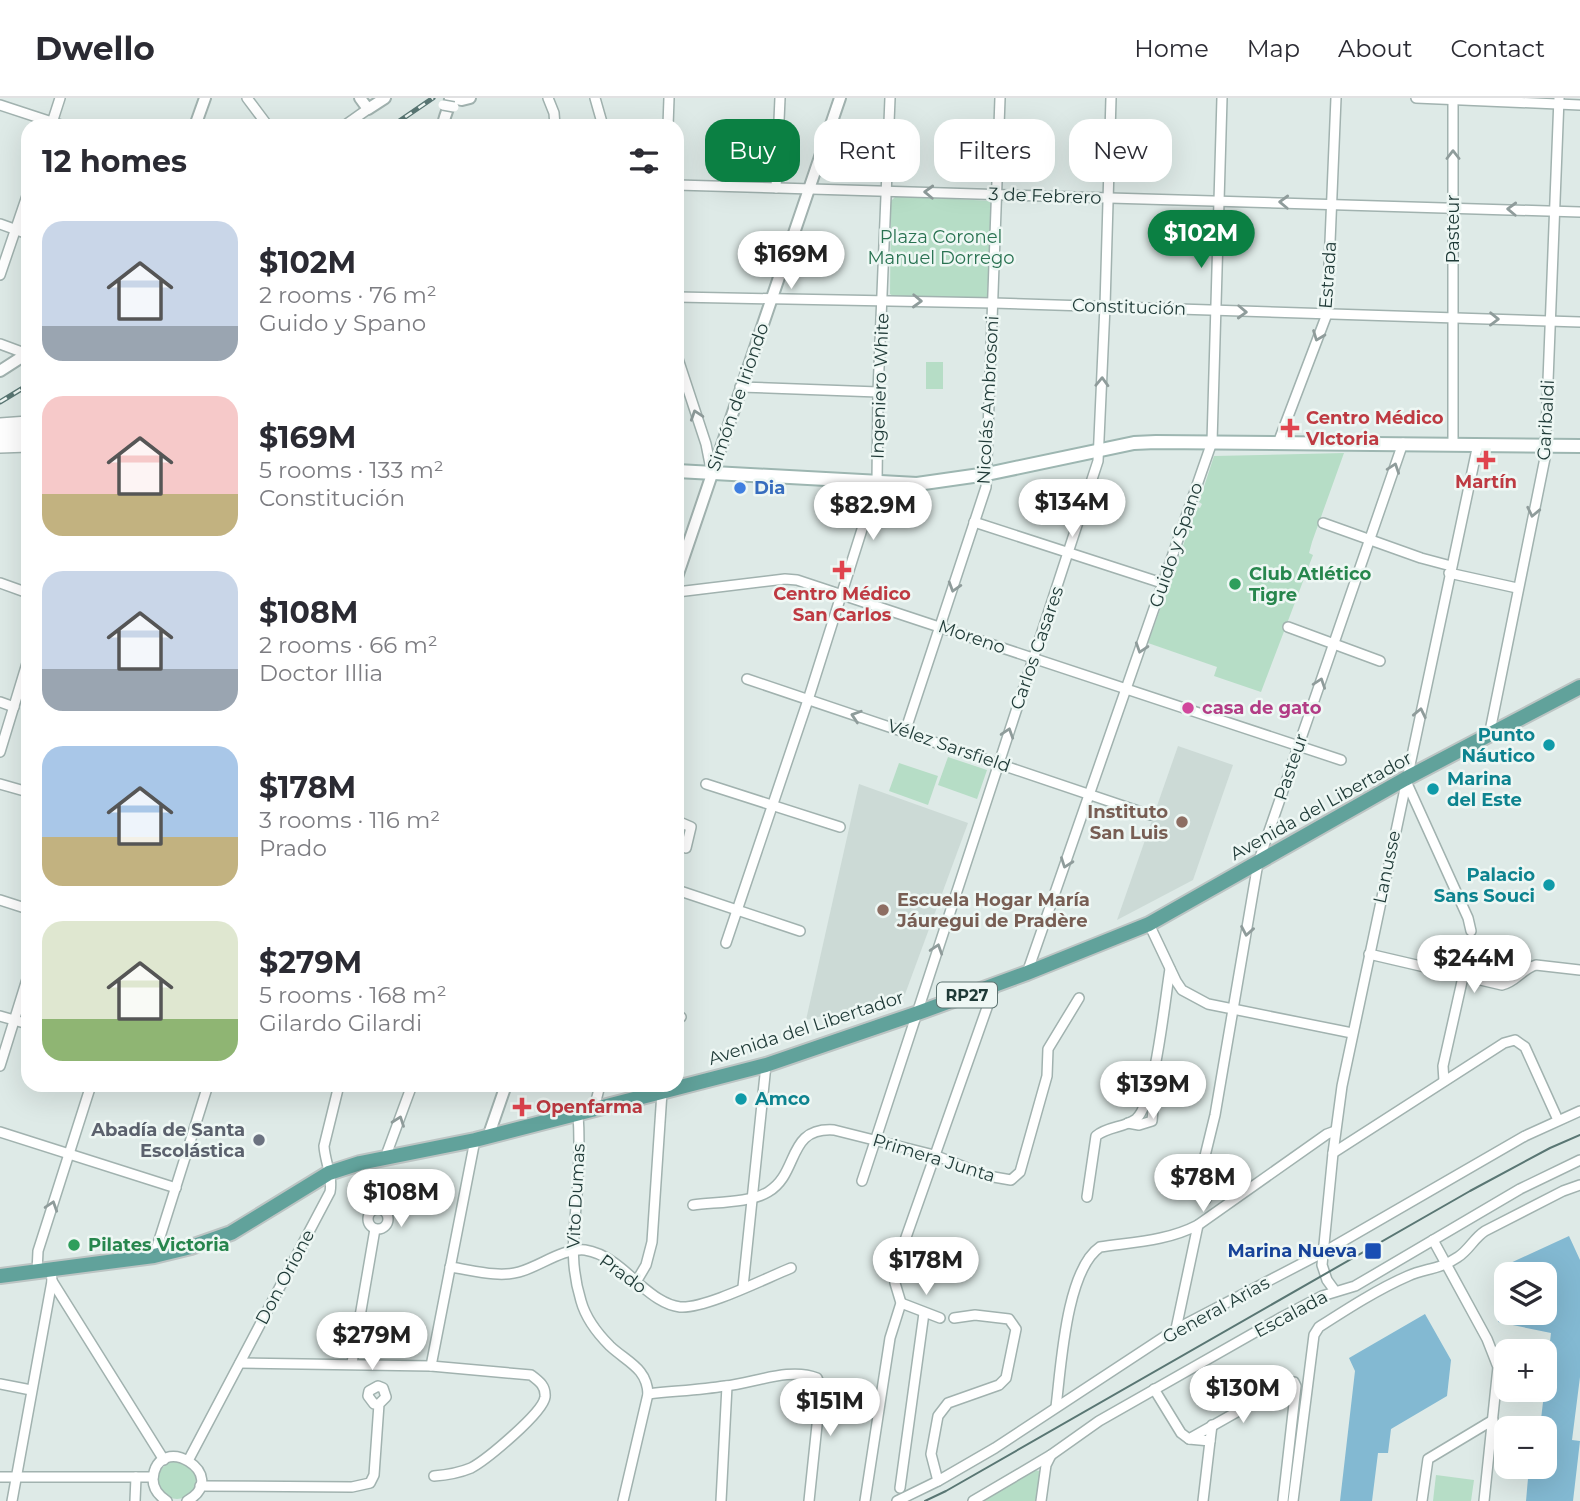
<!DOCTYPE html>
<html lang="en">
<head>
<meta charset="utf-8">
<style>
  :root { --surface:#fff; --page:#f2f2f3; --text:#2b2b33; --muted:#7c7c81; --line:#e1e1e2; --accent:#0b8043 }
  body { margin:0; font-family:Montserrat,sans-serif; background:var(--page); color:var(--text); height:100vh; display:flex; flex-direction:column; font-size:26px; white-space:nowrap }
  * { box-sizing:border-box; margin:0 }
  p { font-size:23px; color:var(--muted) }
  .icon { flex:none; width:38px; height:38px; fill:none; stroke:currentColor; stroke-width:2; stroke-linecap:round; stroke-linejoin:round }
  .map { position:relative; flex:1; overflow:hidden }
  .sheet { position:absolute; left:21px; top:21px; width:663px; height:973px; display:flex; flex-direction:column; background:var(--surface); border-radius:21px; box-shadow:0 7px 28px #0002 }
  .sheet>* { flex:none }
  .guide { position:absolute; left:705px; top:21px; width:665px; height:63px; display:flex; gap:14px }
  .controls { position:absolute; left:1494px; top:1164px; display:grid; gap:14px }
  .controls a { display:grid; place-items:center; width:63px; height:63px; border-radius:14px; background:var(--surface); box-shadow:0 7px 28px #0002; font-size:35px }
  .price { position:absolute; translate:-50% -60px; padding:0 16px; border-radius:24px; background:#fff; color:#222; font-size:23px; line-height:46px; filter:drop-shadow(0 2px 4px #0008) }
  .price::after { content:''; position:absolute; left:50%; top:42px; width:21px; height:16px; margin-left:-10px; background:inherit; clip-path:polygon(0 0,100% 0,50% 100%) }
  .price.on { background:var(--accent); color:#fff }
  ul { padding:0; list-style:none }
  li { display:flex; align-items:center; gap:21px; height:175px; padding:0 21px }
  li span { display:grid; place-items:center; flex:none; width:196px; height:140px; border-radius:21px; color:#555 }
  li>.icon { margin-inline-start:auto }
  span .icon { width:84px; height:84px; fill:#fffc; stroke-width:1 }
  li b { font-size:30px }
  h2 { display:flex; justify-content:space-between; align-items:center; height:84px; padding:0 21px; font-size:30px }
  .pill { padding:0 24px; border-radius:21px; background:var(--surface); box-shadow:0 7px 28px #0002; font-size:24px; line-height:63px }
  .pill.on { background:var(--accent); color:#fff }
  header { display:flex; align-items:center; gap:42px; box-sizing:border-box; height:98px; padding:0 35px; background:var(--surface); border-bottom:2px solid var(--line) }
  header strong { font-size:33px }
  nav { display:flex; gap:38px; margin-inline-start:auto; font-size:24px }
  .map>svg:first-child { display:block }
</style>
</head>
<body>
<header>
<strong>Dwello</strong>
<nav><a>Home</a><a>Map</a><a>About</a><a>Contact</a></nav>
</header>
<div class="map">
<svg width="1580" height="1403" viewBox="0 0 1580 1403">
  <rect width="100%" height="100%" fill="#deeae7"/>
  <g fill="#ccdad6">
    <polygon points="1178,648 1233,667 1193,782 1117,822"/>
    <polygon points="859,686 968,725 904,899 806,922"/>
  </g>
  <g fill="#b6ddc6">
    <polygon points="896,98 993,103 987,199 984,201 893,198 890,196 891,103"/>
    <rect x="926" y="264" width="17" height="27"/>
    <polygon points="1344,355 1312,444 1309,455 1313,457 1261,594 1214,578 1217,569 1148,545 1197,409 1200,410 1202,406 1199,404 1214,358"/>
    <polygon points="948,659 987,672 977,701 938,687"/>
    <polygon points="899,665 938,678 928,707 889,693"/>
    <circle cx="177" cy="1382" r="19"/>
    <polygon points="1035,1372 1039,1373 1041,1378 1036,1403 982,1403"/>
    <polygon points="1436,1377 1474,1382 1471,1403 1433,1403"/>
  </g>
  <g fill="#83b9d2" fill-rule="evenodd">
    <path d="M1569,1138L1580,1162V1279L1572,1342L1580,1343L1573,1403H1526L1529,1369L1545,1368V1330H1540L1551,1235L1498,1224L1506,1167ZM1507,1176H1545V1214H1507Z"/>
    <polygon points="1425,1216 1451,1262 1447,1298 1391,1331 1388,1355 1378,1355 1372,1403 1340,1403 1355,1273 1349,1260"/>
  </g>
  <g fill="none" stroke-linecap="round" stroke-linejoin="round">
    <defs>
      <g id="minor">
        <polyline points="247,0 268,28"/>
        <polyline points="548,0 554,15 555,28"/>
        <polyline points="595,0 603,28"/>
        <polyline points="1416,0 1580,7"/>
        <polyline points="1453,0 1453,346"/>
        <polyline points="0,7 64,28"/>
        <polyline points="51,28 60,0"/>
        <polyline points="344,28 368,11"/>
        <polyline points="668,28 669,0"/>
        <polyline points="677,87 1580,114"/>
        <polyline points="776,90 780,0"/>
        <polyline points="0,126 28,136"/>
        <polyline points="0,177 28,95"/>
        <polyline points="677,199 993,205 1580,224"/>
        <polyline points="0,246 27,256"/>
        <polyline points="677,258 706,346 712,376"/>
        <polyline points="740,289 878,294"/>
        <polyline points="0,325 28,323"/>
        <polyline points="1278,345 1327,216 1336,0"/>
        <polyline points="0,350 28,349"/>
        <polyline points="974,424 1162,485"/>
        <polyline points="1323,425 1421,460 1451,468"/>
        <polyline points="1449,475 1517,490"/>
        <polyline points="0,485 28,495"/>
        <polyline points="677,494 785,481 797,482 1341,662"/>
        <polyline points="1288,529 1380,563"/>
        <polyline points="747,581 1150,717"/>
        <polyline points="0,604 14,609"/>
        <polyline points="905,634 986,389 1000,0"/>
        <polyline points="1489,638 1545,360 1559,0"/>
        <polyline points="0,654 28,562"/>
        <polyline points="1405,681 1468,820 1471,833"/>
        <polyline points="0,686 28,694"/>
        <polyline points="706,686 840,729"/>
        <polyline points="677,723 691,729 686,750"/>
        <polyline points="677,792 800,833"/>
        <polyline points="0,802 28,811"/>
        <polyline points="1149,826 1176,883 1182,892 1208,906 1352,935"/>
        <polyline points="726,845 808,602 877,384 878,294 890,0"/>
        <path d="M1369,856L1502,887C1516,884 1522,871 1536,867L1580,872"/>
        <polyline points="1027,875 1212,344 1222,0"/>
        <polyline points="0,918 28,926"/>
        <polyline points="677,918 681,919"/>
        <polyline points="0,968 28,878"/>
        <polyline points="1444,983 1443,968 1463,879"/>
        <polyline points="594,1011 600,987"/>
        <path d="M578,1016C580,1043 579,1069 577,1097C574,1136 569,1164 581,1203C586,1221 597,1235 610,1248C627,1264 647,1270 648,1296L623,1403"/>
        <polyline points="1128,1025 1139,1027 1152,1023 1153,1011 1149,998"/>
        <polyline points="0,1034 176,1090"/>
        <polyline points="1333,1055 1504,945 1515,942 1525,949 1558,1022"/>
        <polyline points="385,1060 412,987"/>
        <polyline points="862,1083 1098,363 1105,208 1111,0"/>
        <polyline points="1204,1084 1199,1095 1202,1101 1206,1101 1209,1095 1204,1084 1204,1062 1215,1017 1258,765 1403,345"/>
        <path d="M1087,1099L1096,1038C1108,1028 1124,1030 1136,1021C1155,1005 1165,900 1170,871"/>
        <path d="M693,1107C714,1104 750,1105 768,1094C800,1075 786,1029 834,1032L934,1057L988,1078L1011,1082L1020,1074L1047,978L1048,951L1079,900"/>
        <circle cx="378" cy="1121" r="10"/>
        <polyline points="1433,1142 1487,1241 1498,1269 1484,1403"/>
        <polyline points="154,1158 208,987"/>
        <path d="M450,1169C472,1172 498,1180 519,1174C541,1168 562,1150 585,1152C606,1155 624,1172 639,1186C651,1196 664,1207 680,1209C705,1211 766,1180 791,1170"/>
        <polyline points="37,1174 38,1153 91,987"/>
        <polyline points="52,1183 164,1362"/>
        <polyline points="636,1184 646,1167 652,1144 662,994"/>
        <polyline points="743,1189 766,967"/>
        <polyline points="1335,1193 1327,1182 1322,1167 1333,1055 1342,988 1478,346"/>
        <polyline points="901,1205 940,1220"/>
        <polyline points="1176,1231 1198,1127"/>
        <path d="M240,1265L431,1268L531,1277C539,1283 546,1288 545,1299C543,1315 486,1362 471,1370C459,1375 447,1377 434,1378"/>
        <polyline points="352,1265 375,1131"/>
        <polyline points="431,1268 475,1042"/>
        <polyline points="0,1286 31,1292"/>
        <polyline points="1154,1291 1181,1335 1189,1341 1290,1284 1294,1284 1296,1288 1283,1403"/>
        <path d="M648,1296C674,1293 700,1292 725,1288C754,1285 790,1269 817,1280L821,1289L809,1403"/>
        <path d="M1056,1309C1061,1269 1066,1172 1100,1149C1134,1144 1167,1143 1198,1127L1327,1036L1335,1033"/>
        <polyline points="1189,1341 1210,1343 1212,1327"/>
        <path d="M189,1361L330,1094C333,1078 325,1064 324,1048L339,987"/>
        <polyline points="0,1379 153,1379"/>
        <polyline points="938,1383 931,1356 938,1318 948,1305 999,1287 1006,1280 1016,1231 1009,1221 975,1217 954,1220"/>
        <polyline points="200,1388 352,1389 370,1385 374,1377 379,1306 386,1299 383,1290 378,1288 369,1293 368,1298 374,1306 379,1306"/>
        <polyline points="900,1390 924,1215"/>
        <polyline points="12,1403 52,1183 51,1172"/>
        <polyline points="135,1403 136,1379"/>
        <path d="M167,1403C159,1398 153,1391 153,1381C157,1331 233,1377 187,1403"/>
        <polyline points="721,1403 727,1288"/>
        <polyline points="865,1403 890,1240 901,1205 895,1185 898,1162 995,887"/>
        <polyline points="897,1403 938,1383 995,1350 1176,1231 1324,1154 1525,1038 1580,1013"/>
        <polyline points="973,1403 1051,1357 1099,1323 1282,1219 1322,1198 1355,1188 1520,1091 1580,1062"/>
        <polyline points="1041,1403 1046,1367 1051,1357"/>
        <polyline points="1203,1403 1210,1343"/>
        <path d="M1293,1403L1314,1237L1319,1229C1347,1211 1378,1191 1408,1178C1426,1170 1439,1172 1458,1159C1469,1152 1474,1140 1485,1133L1563,1093L1580,1087"/>
        <polyline points="1422,1403 1428,1361 1493,1322"/>
      </g>
      <g id="tertiary">
        <polyline points="360,0 368,11 385,0"/>
        <polyline points="452,0 462,2 470,0"/>
        <polyline points="195,28 205,0"/>
        <path d="M443,28C444,17 450,10 450,0"/>
        <polyline points="0,273 28,255"/>
        <polyline points="677,479 840,0"/>
        <polyline points="488,1039 506,987"/>
      </g>
      <g id="secondary">
        <polyline points="0,332 28,331"/>
        <polyline points="0,342 28,340"/>
        <polyline points="677,373 917,386 987,376 1134,345 1156,344 1580,348"/>
      </g>
      <polyline id="primary" points="0,1178 154,1158 191,1149 231,1135 329,1075 360,1065 475,1042 766,967 915,916 1027,875 1149,826 1405,681 1580,589"/>
    </defs>
    <use href="#minor" stroke="#a1b2af" stroke-width="12"/>
    <use href="#tertiary" stroke="#a1b2af" stroke-width="14"/>
    <use href="#secondary" stroke="#9db6b1" stroke-width="16"/>
    <use href="#primary" stroke="#bcc4c3" stroke-width="18"/>
    <use href="#minor" stroke="#fff" stroke-width="9"/>
    <use href="#tertiary" stroke="#fff" stroke-width="10"/>
    <use href="#secondary" stroke="#fff" stroke-width="12"/>
    <use href="#primary" stroke="#61a29b" stroke-width="14"/>
    <polyline stroke="#597673" stroke-width="2" points="925,1403 946,1393 1470,1093 1550,1050 1580,1037"/>
    <defs>
      <g id="rail">
        <polyline points="392,28 433,0"/>
        <polyline points="0,304 28,287"/>
      </g>
    </defs>
    <use href="#rail" stroke="#597673" stroke-width="5"/>
    <use href="#rail" stroke="#eef7f4" stroke-width="2.5" stroke-dasharray="8" stroke-linecap="butt"/>
    <defs>
      <polyline id="minor-bridge" points="443,7 454,9"/>
    </defs>
    <use href="#minor-bridge" stroke="#a1b2af" stroke-width="12" stroke-linecap="butt"/>
    <use href="#minor-bridge" stroke="#fff" stroke-width="9"/>
  </g>
  <defs><path id="oneway-chevron" d="M-2-3.5L2.5 0L-2 3.5" fill="none" stroke-width="1.6" stroke-linecap="round" stroke-linejoin="round" transform="scale(1.75)"/></defs>
  <g stroke="#8f9c9b">
    <use href="#oneway-chevron" transform="translate(1453 57) rotate(-90)"/>
    <use href="#oneway-chevron" transform="translate(929 94) rotate(-178)"/>
    <use href="#oneway-chevron" transform="translate(1284 104) rotate(-178)"/>
    <use href="#oneway-chevron" transform="translate(1512 111) rotate(-178)"/>
    <use href="#oneway-chevron" transform="translate(917 203) rotate(2)"/>
    <use href="#oneway-chevron" transform="translate(1242 214) rotate(2)"/>
    <use href="#oneway-chevron" transform="translate(1494 221) rotate(1)"/>
    <use href="#oneway-chevron" transform="translate(1318 238) rotate(111)"/>
    <use href="#oneway-chevron" transform="translate(1102 284) rotate(-88)"/>
    <use href="#oneway-chevron" transform="translate(696 317) rotate(-108)"/>
    <use href="#oneway-chevron" transform="translate(1394 370) rotate(-71)"/>
    <use href="#oneway-chevron" transform="translate(1533 414) rotate(102)"/>
    <use href="#oneway-chevron" transform="translate(954 489) rotate(107)"/>
    <use href="#oneway-chevron" transform="translate(1141 550) rotate(108)"/>
    <use href="#oneway-chevron" transform="translate(1320 585) rotate(-71)"/>
    <use href="#oneway-chevron" transform="translate(1420 615) rotate(-78)"/>
    <use href="#oneway-chevron" transform="translate(856 618) rotate(-162)"/>
    <use href="#oneway-chevron" transform="translate(1008 635) rotate(-72)"/>
    <use href="#oneway-chevron" transform="translate(1066 765) rotate(110)"/>
    <use href="#oneway-chevron" transform="translate(1247 833) rotate(100)"/>
    <use href="#oneway-chevron" transform="translate(937 851) rotate(-72)"/>
    <use href="#oneway-chevron" transform="translate(399 1023) rotate(-70)"/>
    <use href="#oneway-chevron" transform="translate(52 1108) rotate(-72)"/>
  </g>
  <g fill="#e0444e" stroke="#eef7f4" stroke-width="2.5">
    <path d="M1286.5 319.5h7v7h7v7h-7v7h-7v-7h-7v-7h7z"/>
    <path d="M1482.5 351.5h7v7h7v7h-7v7h-7v-7h-7v-7h7z"/>
    <path d="M838.5 461.5h7v7h7v7h-7v7h-7v-7h-7v-7h7z"/>
    <path d="M518.5 998.5h7v7h7v7h-7v7h-7v-7h-7v-7h7z"/>
  </g>
  <circle fill="#3f7fe0" stroke="#eef7f4" stroke-width="2.5" cx="740" cy="390" r="7"/>
  <g fill="#2e9e5b" stroke="#eef7f4" stroke-width="2.5">
    <circle cx="1235" cy="486" r="7"/>
    <circle cx="74" cy="1147" r="7"/>
  </g>
  <circle fill="#d1479c" stroke="#eef7f4" stroke-width="2.5" cx="1188" cy="610" r="7"/>
  <g fill="#0f9aa8" stroke="#eef7f4" stroke-width="2.5">
    <circle cx="1549" cy="647" r="7"/>
    <circle cx="1433" cy="691" r="7"/>
    <circle cx="1549" cy="787" r="7"/>
    <circle cx="741" cy="1001" r="7"/>
  </g>
  <g fill="#8d6e63" stroke="#eef7f4" stroke-width="2.5">
    <circle cx="1182" cy="724" r="7"/>
    <circle cx="883" cy="812" r="7"/>
  </g>
  <circle fill="#6b7280" stroke="#eef7f4" stroke-width="2.5" cx="259" cy="1042" r="7"/>
  <rect fill="#1a4fb4" stroke="#eef7f4" stroke-width="2.5" x="1364" y="1144" width="18" height="18" rx="3.5"/>
  <g text-anchor="middle" stroke-width="5" stroke-linejoin="round" paint-order="stroke">
    <rect fill="#eef7f4" stroke="#5d7370" stroke-width="2" x="937" y="884.5" width="60" height="25" rx="5"/>
    <g font-size="16" font-weight="bold" fill="#1f3a37">
      <text x="967" y="903">RP27</text>
    </g>
    <g font-size="18" fill="#1f3a37" stroke="#eef7f4">
      <text transform="translate(1045 98) rotate(2)" y="6">3 de Febrero</text>
      <text transform="translate(1453 131) rotate(-90)" y="6">Pasteur</text>
      <text transform="translate(1328 177) rotate(-86)" y="6">Estrada</text>
      <text transform="translate(1129 209) rotate(2)" y="6">Constitución</text>
      <text transform="translate(880 288) rotate(-88)" y="6">Ingeniero White</text>
      <text transform="translate(738 299) rotate(-71)" y="6">Simón de Iriondo</text>
      <text transform="translate(988 302) rotate(-87)" y="6">Nicolás Ambrosoni</text>
      <text transform="translate(1546 322) rotate(-87)" y="6">Garibaldi</text>
      <text transform="translate(1176 447) rotate(-71)" y="6">Guido y Spano</text>
      <text transform="translate(972 539) rotate(19)" y="6">Moreno</text>
      <text transform="translate(1037 550) rotate(-71)" y="6">Carlos Casares</text>
      <text transform="translate(949 648) rotate(19)" y="6">Vélez Sarsfield</text>
      <text transform="translate(1291 669) rotate(-71)" y="6">Pasteur</text>
      <text transform="translate(1321 708) rotate(-29)" y="6">Avenida del Libertador</text>
      <text transform="translate(1387 769) rotate(-78)" y="6">Lanusse</text>
      <text transform="translate(806 930) rotate(-18)" y="6">Avenida del Libertador</text>
      <text transform="translate(934 1060) rotate(17)" y="6">Primera Junta</text>
      <text transform="translate(576 1098) rotate(-87)" y="6">Vito Dumas</text>
      <text transform="translate(623 1176) rotate(36)" y="6">Prado</text>
      <text transform="translate(285 1179) rotate(-62)" y="6">Don Orione</text>
      <text transform="translate(1216 1212) rotate(-29)" y="6">General Arias</text>
      <text transform="translate(1291 1216) rotate(-28)" y="6">Escalada</text>
    </g>
    <g font-size="18" fill="#287251" stroke="#eef7f4">
      <text x="941" y="145">Plaza Coronel<tspan x="941" dy="21">Manuel Dorrego</tspan></text>
    </g>
    <g font-size="18" font-weight="bold" fill="#be3a42" stroke="#eef7f4" text-anchor="start">
      <text x="1306" y="326">Centro Médico<tspan x="1306" dy="21">VIctoria</tspan></text>
      <text x="1486" y="390" text-anchor="middle">Martín</text>
      <text x="842" y="502" text-anchor="middle">Centro Médico<tspan x="842" dy="21">San Carlos</tspan></text>
      <text x="536" y="1015">Openfarma</text>
    </g>
    <g font-size="18" font-weight="bold" fill="#366cbe" stroke="#eef7f4" text-anchor="start">
      <text x="754" y="396">Dia</text>
    </g>
    <g font-size="18" font-weight="bold" fill="#27864d" stroke="#eef7f4" text-anchor="start">
      <text x="1249" y="482">Club Atlético<tspan x="1249" dy="21">Tigre</tspan></text>
      <text x="88" y="1153">Pilates Victoria</text>
    </g>
    <g font-size="18" font-weight="bold" fill="#b23c85" stroke="#eef7f4" text-anchor="start">
      <text x="1202" y="616">casa de gato</text>
    </g>
    <g font-size="18" font-weight="bold" fill="#0d838f" stroke="#eef7f4" text-anchor="end">
      <text x="1535" y="643">Punto<tspan x="1535" dy="21">Náutico</tspan></text>
      <text x="1447" y="687" text-anchor="start">Marina<tspan x="1447" dy="21">del Este</tspan></text>
      <text x="1535" y="783">Palacio<tspan x="1535" dy="21">Sans Souci</tspan></text>
      <text x="755" y="1007" text-anchor="start">Amco</text>
    </g>
    <g font-size="18" font-weight="bold" fill="#785e54" stroke="#eef7f4" text-anchor="end">
      <text x="1168" y="720">Instituto<tspan x="1168" dy="21">San Luis</tspan></text>
      <text x="897" y="808" text-anchor="start">Escuela Hogar María<tspan x="897" dy="21">Jáuregui de Pradère</tspan></text>
    </g>
    <g font-size="18" font-weight="bold" fill="#5b616d" stroke="#eef7f4" text-anchor="end">
      <text x="245" y="1038">Abadía de Santa<tspan x="245" dy="21">Escolástica</tspan></text>
    </g>
    <g font-size="18" font-weight="bold" fill="#164399" stroke="#eef7f4" text-anchor="end">
      <text x="1357" y="1159">Marina Nueva</text>
    </g>
  </g>
</svg>
<div class="controls">
<a><svg class="icon" aria-label="layers" viewBox="0 0 24 24"><path d="M12 4l9 5-9 5-9-5zM3 14l9 5 9-5"/></svg></a>
<a>+</a>
<a>−</a>
</div>
<b class="price on" style="left:1201px;top:172px">$102M</b>
<b class="price" style="left:791px;top:193px">$169M</b>
<b class="price" style="left:1072px;top:441px">$134M</b>
<b class="price" style="left:873px;top:444px">$82.9M</b>
<b class="price" style="left:1474px;top:897px">$244M</b>
<b class="price" style="left:1153px;top:1023px">$139M</b>
<b class="price" style="left:1203px;top:1116px">$78M</b>
<b class="price" style="left:401px;top:1131px">$108M</b>
<b class="price" style="left:926px;top:1199px">$178M</b>
<b class="price" style="left:372px;top:1274px">$279M</b>
<b class="price" style="left:1243px;top:1327px">$130M</b>
<b class="price" style="left:830px;top:1340px">$151M</b>
<div class="guide">
<a class="pill on">Buy</a>
<a class="pill">Rent</a>
<a class="pill">Filters</a>
<a class="pill">New</a>
</div>
<section class="sheet">
<h2>12 homes<svg class="icon" aria-label="filters" viewBox="0 0 24 24"><path d="M4 7h16M4 17h16"/><circle cx="9" cy="7" r="2"/><circle cx="15" cy="17" r="2"/></svg></h2>
<ul>
<li><span style="background:linear-gradient(#c9d6e8 75%,#9aa5b1 0)"><svg class="icon" aria-label="home" viewBox="0 0 24 24"><path d="M3 11l9-7 9 7M6 9v11h12V9"/></svg></span><div><b>$102M</b><p>2 rooms · 76 m²</p><p>Guido y Spano</p></div></li>
<li><span style="background:linear-gradient(#f6c9c9 70%,#c2b280 0)"><svg class="icon" aria-label="home" viewBox="0 0 24 24"><path d="M3 11l9-7 9 7M6 9v11h12V9"/></svg></span><div><b>$169M</b><p>5 rooms · 133 m²</p><p>Constitución</p></div></li>
<li><span style="background:linear-gradient(#c9d6e8 70%,#9aa5b1 0)"><svg class="icon" aria-label="home" viewBox="0 0 24 24"><path d="M3 11l9-7 9 7M6 9v11h12V9"/></svg></span><div><b>$108M</b><p>2 rooms · 66 m²</p><p>Doctor Illia</p></div></li>
<li><span style="background:linear-gradient(#a9c7e8 65%,#c2b280 0)"><svg class="icon" aria-label="home" viewBox="0 0 24 24"><path d="M3 11l9-7 9 7M6 9v11h12V9"/></svg></span><div><b>$178M</b><p>3 rooms · 116 m²</p><p>Prado</p></div></li>
<li><span style="background:linear-gradient(#dfe7d0 70%,#8fb573 0)"><svg class="icon" aria-label="home" viewBox="0 0 24 24"><path d="M3 11l9-7 9 7M6 9v11h12V9"/></svg></span><div><b>$279M</b><p>5 rooms · 168 m²</p><p>Gilardo Gilardi</p></div></li>
</ul>
</section>
</div>
</body>
</html>
